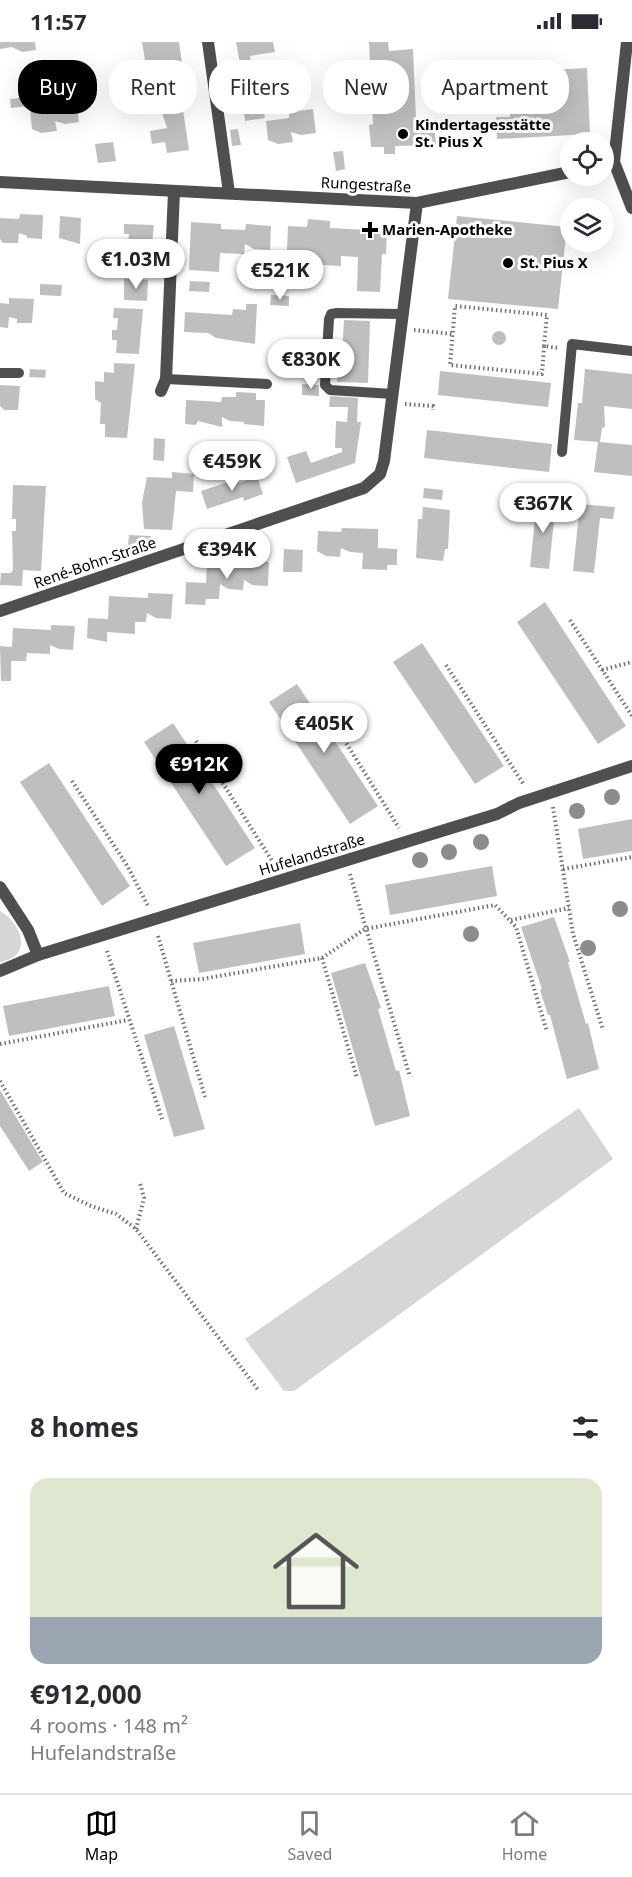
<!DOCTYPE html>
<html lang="en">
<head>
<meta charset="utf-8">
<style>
  :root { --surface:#fff; --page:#f7f7f7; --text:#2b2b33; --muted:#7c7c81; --line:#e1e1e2; --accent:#000 }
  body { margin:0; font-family:"Noto Sans",sans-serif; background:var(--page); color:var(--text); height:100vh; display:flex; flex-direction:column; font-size:22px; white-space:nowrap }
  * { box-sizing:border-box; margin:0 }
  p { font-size:20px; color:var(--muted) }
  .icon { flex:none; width:33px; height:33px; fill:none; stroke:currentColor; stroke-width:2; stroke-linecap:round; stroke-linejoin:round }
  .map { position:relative; height:1349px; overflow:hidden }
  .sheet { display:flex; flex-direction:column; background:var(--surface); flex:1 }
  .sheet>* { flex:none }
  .guide { position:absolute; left:18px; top:18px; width:597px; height:54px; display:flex; gap:12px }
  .fabs { position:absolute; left:560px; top:90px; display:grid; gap:12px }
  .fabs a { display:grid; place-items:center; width:54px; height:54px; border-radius:50%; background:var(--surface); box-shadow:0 6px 24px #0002; font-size:30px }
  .price { position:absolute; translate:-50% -51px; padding:0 14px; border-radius:21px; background:#fff; color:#222; font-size:20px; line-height:39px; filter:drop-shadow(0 2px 3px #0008) }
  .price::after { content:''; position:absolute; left:50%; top:36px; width:18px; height:14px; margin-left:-9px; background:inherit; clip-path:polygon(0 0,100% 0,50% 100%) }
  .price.on { background:var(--accent); color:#fff }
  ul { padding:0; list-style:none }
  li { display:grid; align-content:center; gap:12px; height:318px; padding:0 30px }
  li span { display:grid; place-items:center; height:186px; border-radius:18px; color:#555 }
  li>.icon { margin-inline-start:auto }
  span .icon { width:108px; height:108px; fill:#fffc; stroke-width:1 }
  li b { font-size:26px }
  h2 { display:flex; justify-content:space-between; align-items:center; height:72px; padding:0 30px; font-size:26px }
  .tag { padding:0 21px; border-radius:24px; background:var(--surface); box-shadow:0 6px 24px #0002; font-size:21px; line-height:54px }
  .tag.on { background:var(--accent); color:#fff }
  .status { display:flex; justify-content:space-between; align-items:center; height:42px; padding:0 30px; background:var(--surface); direction:ltr }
  .status svg { height:16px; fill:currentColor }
  .menu { display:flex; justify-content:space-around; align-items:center; height:84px; border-top:2px solid var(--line); background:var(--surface); font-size:16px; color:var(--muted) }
  .menu a { display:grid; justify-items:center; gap:3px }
  .menu .on { color:var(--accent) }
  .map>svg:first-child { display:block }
</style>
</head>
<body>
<div class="status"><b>11:57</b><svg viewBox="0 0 49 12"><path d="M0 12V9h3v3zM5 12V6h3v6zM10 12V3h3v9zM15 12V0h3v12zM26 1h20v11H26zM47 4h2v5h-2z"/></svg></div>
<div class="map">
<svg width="632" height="1349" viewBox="0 0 632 1349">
  <rect width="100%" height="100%" fill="#fff"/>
  <g fill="#d6d6d6">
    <path d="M0,869C14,876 31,901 14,915C11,917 4,919 0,921Z"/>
    <polygon points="579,1066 613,1117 294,1349 284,1349 245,1297"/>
  </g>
  <g fill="#bfbfbf">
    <polygon points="0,0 35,0 36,8 22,10 12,5 0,7"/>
    <polygon points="142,0 179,0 183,29 173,30 174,34 166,35 166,31 158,32 153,39 140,29 146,24"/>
    <polygon points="236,0 273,0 275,10 250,14 252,25 241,27"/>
    <polygon points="369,0 388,0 389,9 413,7 416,77 419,77 419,81 434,80 436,103 395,104 395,112 384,112 384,105 371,105 369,83 373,82"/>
    <polygon points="587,26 590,92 497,97 496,75 510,75 508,51 495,52 494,31"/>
    <polygon points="170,46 172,56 154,58 153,49"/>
    <polygon points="75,51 79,80 65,82 55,79 57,89 41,91 32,87 30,68 53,65 53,60 66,58 65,53"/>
    <polygon points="28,55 29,64 11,66 10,57"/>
    <polygon points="182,61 189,108 167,111 165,100 152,102 150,89 167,86 160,64"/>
    <polygon points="263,66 265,76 245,79 244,69"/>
    <polygon points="313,67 316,91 301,93 291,90 293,100 278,102 268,98 266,79 289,76 289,70"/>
    <polygon points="238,87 241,103 232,104 230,88"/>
    <polygon points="113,100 116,119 98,121 95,102"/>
    <polygon points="343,109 345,127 336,129 333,110"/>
    <polygon points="20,172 43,173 42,197 27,196 27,194 19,191 18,201 3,201 0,197 0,176 19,177"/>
    <polygon points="60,174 81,176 80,202 59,196"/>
    <polygon points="457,174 567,185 558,267 448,257"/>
    <polygon points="308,177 330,179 330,186 387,189 386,212 382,212 380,250 357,249 358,215 341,214 341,224 304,222 303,232 286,231 288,184 307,185"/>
    <polygon points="191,180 221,182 221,187 245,188 246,182 271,184 270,208 254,207 245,202 244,212 220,211 219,230 189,228"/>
    <polygon points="124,182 154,183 149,228 126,227 127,214 123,214 123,204 128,204 129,192 124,192"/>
    <polygon points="124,237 148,238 147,259 124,258"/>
    <polygon points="190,239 210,240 209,250 189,249"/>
    <polygon points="40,242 62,243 61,254 40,253"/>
    <polygon points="271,253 289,254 289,264 270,263"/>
    <polygon points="9,256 34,257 32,281 17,281 17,277 9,275 8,286 0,285 0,261 9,262"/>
    <polygon points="246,262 257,262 255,302 216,296 208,291 184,290 185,270 232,273 233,267 246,268"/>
    <polygon points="114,266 143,267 139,312 116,311 117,298 112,298 112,288 117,288 118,276 113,276"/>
    <polygon points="344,278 370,279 368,341 337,340 338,313 342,313"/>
    <circle cx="499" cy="296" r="7"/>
    <polygon points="114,321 135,322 127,396 105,395 105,382 100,382 101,361 95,357 95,339 104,340 104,330 114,331"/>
    <polygon points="30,327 46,328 45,336 29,335"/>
    <polygon points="585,327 632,332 632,367 604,364 605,385 602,386 600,400 632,403 632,434 594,430 598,400 574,398 578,361 582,361"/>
    <polygon points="440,329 551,341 548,365 438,353"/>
    <polygon points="302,342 319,343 319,354 302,353"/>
    <polygon points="0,343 20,344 18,368 4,368 0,364"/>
    <polygon points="236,350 256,351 256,358 265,358 264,384 244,382 244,380 230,379 222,375 222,385 198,379 196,383 185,382 186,358 221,360 222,355 236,355"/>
    <polygon points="330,354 358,356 357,380 361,380 355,421 296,441 287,415 306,409 311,421 342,410 342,406 335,406 336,379 347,380 348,365 329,365"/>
    <polygon points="427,388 552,402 549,430 424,416"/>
    <polygon points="154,396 165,397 164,419 153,418"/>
    <polygon points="172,430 194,432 193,450 176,449 172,488 144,487 142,460 147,435 172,436"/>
    <polygon points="257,434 263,452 244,459 243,455 207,467 201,449 237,437 239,441"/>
    <polygon points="13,443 46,444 41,529 23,528 22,544 0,543 1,531 11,531 13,528 12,489 16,489 16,477 12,477"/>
    <polygon points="424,446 443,448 442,458 423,456"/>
    <polygon points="537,458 556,459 549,527 530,525"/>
    <polygon points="580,462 615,465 613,477 600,476 594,531 573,529"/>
    <polygon points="423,465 450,468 448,507 445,507 443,519 416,516 418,477 422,477"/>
    <polygon points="342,486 378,487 378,506 397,507 397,523 387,523 387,528 362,527 363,511 350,510 341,506 340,515 326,514 317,509 318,489 341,490"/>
    <polygon points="129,493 151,494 150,505 128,504"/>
    <polygon points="284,507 303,508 302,530 283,530"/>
    <polygon points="245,518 269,520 268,544 252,543 244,538 243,548 228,547 220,542 219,557 206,557 205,563 185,562 186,540 206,541 207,522 244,524"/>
    <polygon points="148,551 173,552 171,577 156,576 147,571 146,580 135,580 135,592 107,590 107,600 87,596 88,576 108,577 109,554 148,556"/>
    <polygon points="545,560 626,684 598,702 517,580"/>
    <polygon points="51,583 75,584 73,608 59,607 50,603 50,612 27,611 26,619 11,619 11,639 1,639 0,604 12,605 13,586 51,588"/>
    <polygon points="422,601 504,724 475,742 393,620"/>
    <polygon points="297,642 378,764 350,782 269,660"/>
    <polygon points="173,681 255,806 226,824 144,700"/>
    <polygon points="49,721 130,844 102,864 20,740"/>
    <polygon points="632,777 632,809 583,817 578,787"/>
    <polygon points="492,824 497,854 390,873 385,843"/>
    <polygon points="554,875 570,920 568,920 586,982 588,981 599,1027 567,1037 550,973 548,973 540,948 542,947 521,885"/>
    <polygon points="300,881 305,912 199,931 193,901"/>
    <polygon points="365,921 381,966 378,967 396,1029 399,1028 410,1074 375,1084 331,931"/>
    <polygon points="109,944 115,974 9,994 3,964"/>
    <polygon points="174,984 205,1087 174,1095 144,993"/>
    <polygon points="0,1048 43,1120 29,1129 0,1084"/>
  </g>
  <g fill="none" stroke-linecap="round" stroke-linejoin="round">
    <g stroke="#717171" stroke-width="4" stroke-dasharray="1.5 3" stroke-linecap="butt">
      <polyline points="414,288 453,292"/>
      <polyline points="544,304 547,273 455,264 450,323 542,332 544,304 559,306"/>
      <polyline points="405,362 433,364 433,368"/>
      <polyline points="570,578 632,674"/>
      <polyline points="446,623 524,743"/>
      <polyline points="602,628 632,620"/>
      <polyline points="325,667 399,786"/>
      <polyline points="196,699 276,825"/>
      <polyline points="72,739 128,825 148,864"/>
      <polyline points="553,765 573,892 603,988"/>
      <polyline points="563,827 632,815"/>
      <polyline points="350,832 410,1035"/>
      <polyline points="511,878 569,866"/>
      <polyline points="158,894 205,1055"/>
      <polyline points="107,909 163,1080"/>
      <polyline points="322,916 357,1036"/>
      <polyline points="171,939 202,937 322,916 365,887 495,863 516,885 547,990"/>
      <polyline points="0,1002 128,978"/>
      <polyline points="0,1039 64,1151 91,1164 116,1172 136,1187 259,1349"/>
      <polyline points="136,1187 144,1156 140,1141"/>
    </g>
    <g stroke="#4f4f4f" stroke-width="10">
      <polyline points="0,331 19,331"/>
      <polyline points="166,337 267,342"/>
      <polyline points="393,352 330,348 325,343 329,277 331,272 337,271 403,272"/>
      <polyline points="562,410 572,302 632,309"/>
    </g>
    <g stroke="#4f4f4f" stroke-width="12">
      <polyline points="208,0 229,151"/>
      <polyline points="627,0 614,120 632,166"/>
      <polyline points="0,140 417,161 570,130"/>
      <polyline points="161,349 166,337 174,150"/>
      <polyline points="0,569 364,446 380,432 384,419 417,161"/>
      <polyline points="0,845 28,888 38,913"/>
      <polyline points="0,929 38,913 497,772 519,761 632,724"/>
    </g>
  </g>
  <g fill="#8c8c8c">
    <circle cx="612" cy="755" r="8"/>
    <circle cx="577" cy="769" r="8"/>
    <circle cx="481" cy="800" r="8"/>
    <circle cx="449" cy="810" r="8"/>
    <circle cx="420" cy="818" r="8"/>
    <circle cx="620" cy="867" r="8"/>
    <circle cx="471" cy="892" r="8"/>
    <circle cx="588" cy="906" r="8"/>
  </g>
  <g fill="#000" stroke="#fff" stroke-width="2">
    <circle cx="403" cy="92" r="6"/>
    <path d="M367 179h6v6h6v6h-6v6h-6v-6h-6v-6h6z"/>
    <circle cx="508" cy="221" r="6"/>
  </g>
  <g text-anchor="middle" stroke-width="6" stroke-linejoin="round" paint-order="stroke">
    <g font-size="15" font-weight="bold" fill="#000" stroke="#fff" text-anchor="start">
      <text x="415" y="88">Kindertagesstätte<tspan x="415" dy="17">St. Pius X</tspan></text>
      <text x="382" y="193">Marien-Apotheke</text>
      <text x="520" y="226">St. Pius X</text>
    </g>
    <g font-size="15" fill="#000" stroke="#fff">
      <text transform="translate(366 143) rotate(3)" y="5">Rungestraße</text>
      <text transform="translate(95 521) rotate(-19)" y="5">René-Bohn-Straße</text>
      <text transform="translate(312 813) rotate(-17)" y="5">Hufelandstraße</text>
    </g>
  </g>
</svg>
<div class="fabs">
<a><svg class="icon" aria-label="locate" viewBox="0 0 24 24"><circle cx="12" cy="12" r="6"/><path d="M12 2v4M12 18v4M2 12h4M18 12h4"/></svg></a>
<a><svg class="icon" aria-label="layers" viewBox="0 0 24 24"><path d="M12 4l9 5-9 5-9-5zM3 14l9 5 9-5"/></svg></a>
</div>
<b class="price" style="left:136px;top:248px">€1.03M</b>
<b class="price" style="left:280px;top:259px">€521K</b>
<b class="price" style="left:311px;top:348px">€830K</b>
<b class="price" style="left:232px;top:450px">€459K</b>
<b class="price" style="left:543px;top:492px">€367K</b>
<b class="price" style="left:227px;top:538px">€394K</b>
<b class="price" style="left:324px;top:712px">€405K</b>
<b class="price on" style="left:199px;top:753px">€912K</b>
<div class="guide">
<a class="tag on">Buy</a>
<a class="tag">Rent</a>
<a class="tag">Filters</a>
<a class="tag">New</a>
<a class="tag">Apartment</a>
</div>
</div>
<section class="sheet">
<h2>8 homes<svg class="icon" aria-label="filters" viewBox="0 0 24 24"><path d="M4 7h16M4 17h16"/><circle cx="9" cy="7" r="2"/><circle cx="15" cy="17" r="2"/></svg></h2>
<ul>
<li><span style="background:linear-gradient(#dfe7d0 75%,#9aa5b1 0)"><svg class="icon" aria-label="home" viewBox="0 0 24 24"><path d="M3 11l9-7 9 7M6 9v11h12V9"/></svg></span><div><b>€912,000</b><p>4 rooms · 148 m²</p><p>Hufelandstraße</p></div></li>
</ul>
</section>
<nav class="menu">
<a class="on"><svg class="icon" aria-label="map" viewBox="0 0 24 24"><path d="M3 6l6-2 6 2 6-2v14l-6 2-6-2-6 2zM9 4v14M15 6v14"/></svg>Map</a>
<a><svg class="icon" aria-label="saved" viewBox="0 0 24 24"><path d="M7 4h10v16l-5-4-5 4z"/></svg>Saved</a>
<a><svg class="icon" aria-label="home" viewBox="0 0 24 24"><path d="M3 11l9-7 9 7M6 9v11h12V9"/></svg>Home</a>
</nav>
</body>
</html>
